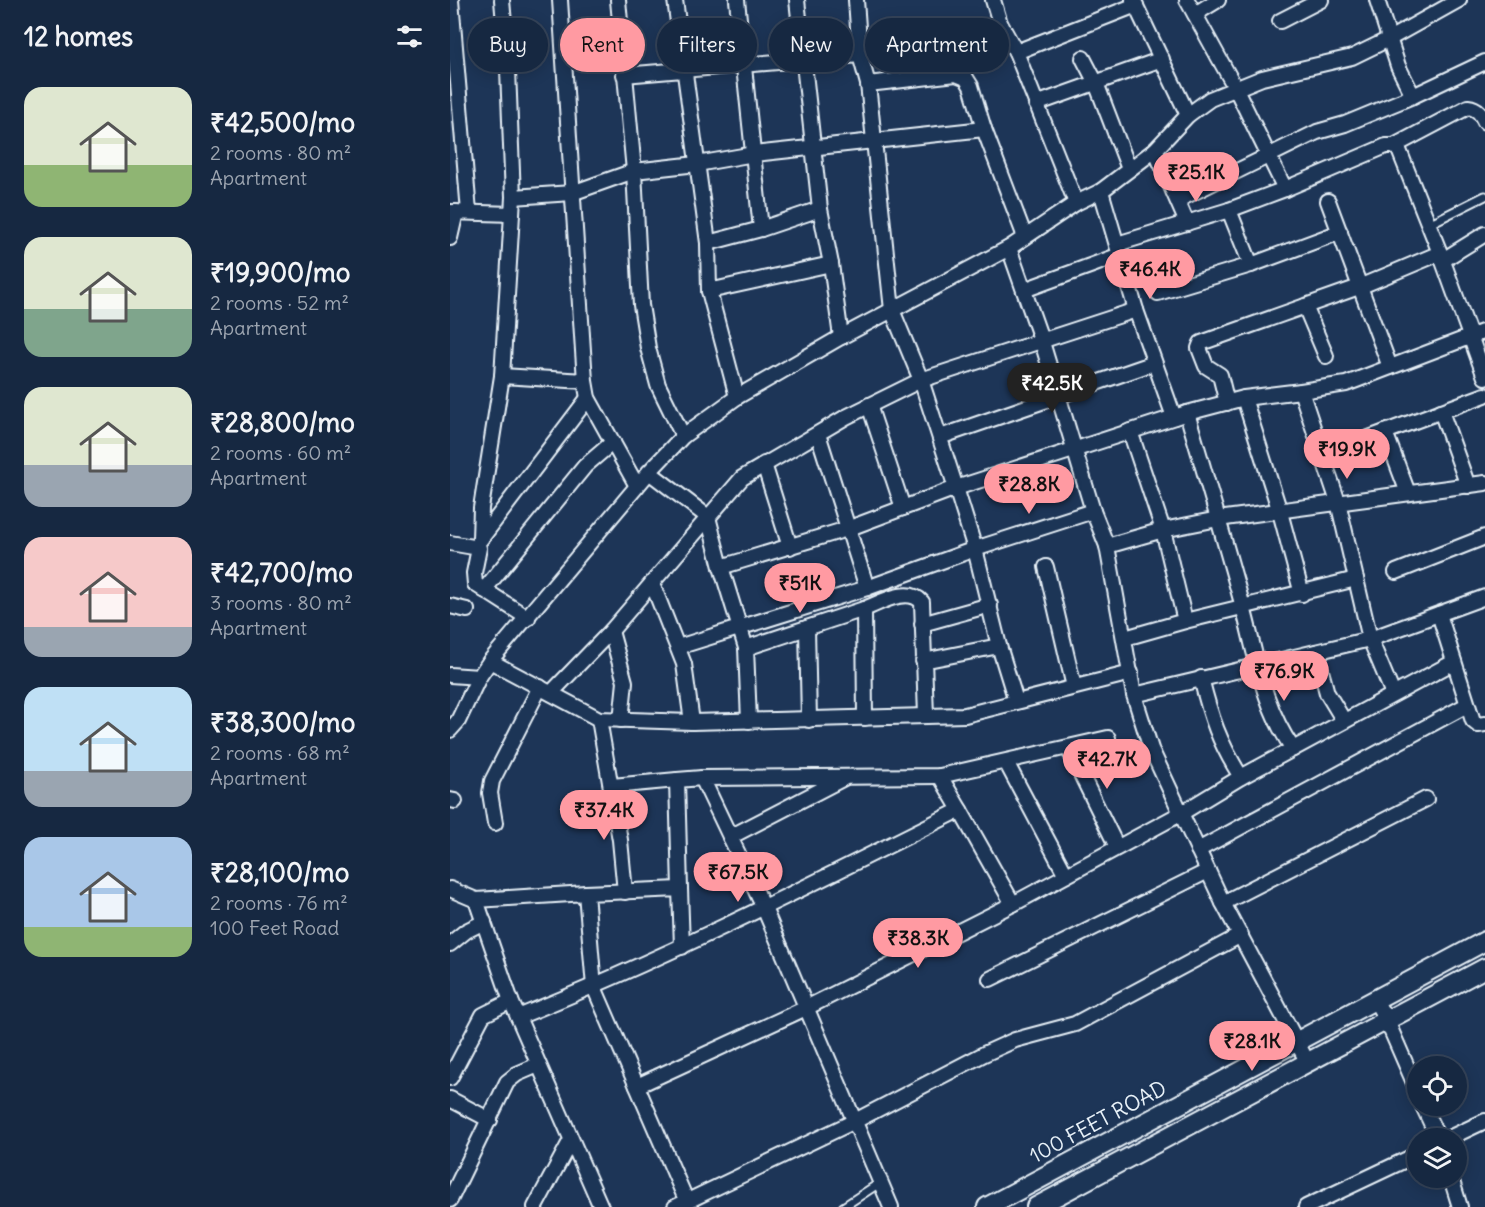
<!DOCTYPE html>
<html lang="en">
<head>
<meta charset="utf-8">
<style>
  :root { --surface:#162841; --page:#1f3048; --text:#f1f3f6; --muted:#9ea6b1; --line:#35445a; --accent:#ff9aa2 }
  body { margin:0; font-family:Delius,sans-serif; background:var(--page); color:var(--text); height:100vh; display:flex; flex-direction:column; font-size:22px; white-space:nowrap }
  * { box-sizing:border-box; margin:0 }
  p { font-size:20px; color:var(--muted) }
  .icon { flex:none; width:33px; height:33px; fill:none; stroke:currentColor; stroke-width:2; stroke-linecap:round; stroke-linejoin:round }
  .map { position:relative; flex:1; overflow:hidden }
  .side { display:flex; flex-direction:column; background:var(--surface); width:450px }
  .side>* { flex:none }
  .guide { position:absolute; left:18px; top:18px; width:570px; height:54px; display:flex; gap:12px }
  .buttons { position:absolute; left:957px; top:1056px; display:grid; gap:12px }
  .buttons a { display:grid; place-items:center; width:60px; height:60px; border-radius:50%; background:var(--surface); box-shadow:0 3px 15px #0003,0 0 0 2px var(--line); font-size:30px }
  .price { position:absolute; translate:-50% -51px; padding:0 14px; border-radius:21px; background:var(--accent); color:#111; font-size:20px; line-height:39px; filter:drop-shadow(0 2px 3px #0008) }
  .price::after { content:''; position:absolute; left:50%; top:36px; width:18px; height:14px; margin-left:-9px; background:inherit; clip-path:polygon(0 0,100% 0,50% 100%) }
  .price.current { background:#222; color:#fff }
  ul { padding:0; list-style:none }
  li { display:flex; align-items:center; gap:18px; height:150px; padding:0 24px }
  li span { display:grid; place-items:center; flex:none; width:168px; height:120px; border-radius:18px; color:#555 }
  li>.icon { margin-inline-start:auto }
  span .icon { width:72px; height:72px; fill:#fffc; stroke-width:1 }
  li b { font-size:26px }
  h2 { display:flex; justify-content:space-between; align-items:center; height:72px; padding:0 24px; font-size:26px }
  .pill { padding:0 21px; border-radius:27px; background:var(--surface); box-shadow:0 3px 15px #0003,0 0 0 2px var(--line); font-size:21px; line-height:54px }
  .pill.current { background:var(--accent); color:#111 }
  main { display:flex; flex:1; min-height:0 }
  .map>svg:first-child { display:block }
</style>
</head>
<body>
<main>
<section class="side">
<h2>12 homes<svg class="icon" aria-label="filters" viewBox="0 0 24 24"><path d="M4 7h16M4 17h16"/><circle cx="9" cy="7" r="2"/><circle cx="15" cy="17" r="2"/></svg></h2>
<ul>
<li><span style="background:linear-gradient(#dfe7d0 65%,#8fb573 0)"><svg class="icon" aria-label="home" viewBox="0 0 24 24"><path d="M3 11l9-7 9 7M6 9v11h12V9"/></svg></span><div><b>₹42,500/mo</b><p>2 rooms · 80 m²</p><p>Apartment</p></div></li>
<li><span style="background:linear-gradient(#dfe7d0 60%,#7fa58c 0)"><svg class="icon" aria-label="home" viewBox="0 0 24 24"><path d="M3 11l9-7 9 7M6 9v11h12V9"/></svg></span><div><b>₹19,900/mo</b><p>2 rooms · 52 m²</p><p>Apartment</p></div></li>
<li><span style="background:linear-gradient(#dfe7d0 65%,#9aa5b1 0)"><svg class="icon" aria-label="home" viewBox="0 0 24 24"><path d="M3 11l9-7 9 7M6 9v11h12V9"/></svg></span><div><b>₹28,800/mo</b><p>2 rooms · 60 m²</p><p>Apartment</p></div></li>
<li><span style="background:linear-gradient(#f6c9c9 75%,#9aa5b1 0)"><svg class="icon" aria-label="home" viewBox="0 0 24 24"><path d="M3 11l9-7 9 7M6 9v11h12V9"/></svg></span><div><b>₹42,700/mo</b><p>3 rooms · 80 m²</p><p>Apartment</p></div></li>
<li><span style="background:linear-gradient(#bfe0f5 70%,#9aa5b1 0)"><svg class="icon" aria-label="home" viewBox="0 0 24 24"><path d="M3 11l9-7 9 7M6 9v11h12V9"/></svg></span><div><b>₹38,300/mo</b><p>2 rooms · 68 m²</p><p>Apartment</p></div></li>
<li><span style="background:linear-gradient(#a9c7e8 75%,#8fb573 0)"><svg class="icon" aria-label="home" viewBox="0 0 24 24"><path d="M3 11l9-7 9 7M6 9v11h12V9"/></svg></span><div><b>₹28,100/mo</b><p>2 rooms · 76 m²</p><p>100 Feet Road</p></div></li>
</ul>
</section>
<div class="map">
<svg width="1035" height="1207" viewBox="0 0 1035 1207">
  <rect width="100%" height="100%" fill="#1d3557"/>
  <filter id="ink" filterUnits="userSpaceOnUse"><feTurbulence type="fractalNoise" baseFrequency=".0167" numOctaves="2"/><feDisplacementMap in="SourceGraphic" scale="12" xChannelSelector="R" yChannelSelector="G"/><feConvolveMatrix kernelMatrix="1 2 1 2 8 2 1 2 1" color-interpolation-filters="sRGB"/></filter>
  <g filter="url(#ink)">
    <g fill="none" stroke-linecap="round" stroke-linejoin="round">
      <defs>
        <g id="service">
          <polyline points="979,224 1035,196"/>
          <polyline points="393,1207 431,1182"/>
        </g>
        <g id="minor">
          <polyline points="1,0 19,212"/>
          <polyline points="110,0 135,381 138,398 187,486"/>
          <polyline points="168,0 184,171 191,305 198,348 208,385 233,436"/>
          <polyline points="225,0 258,243 259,291 287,397"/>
          <polyline points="347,0 370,209 381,264 391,337"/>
          <polyline points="406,0 410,55 418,84 442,310 471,380 506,488 525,549 549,646 566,701"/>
          <polyline points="543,0 550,23 566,52 626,203"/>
          <polyline points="683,0 738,115"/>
          <polyline points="737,0 786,89 835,189 936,146 944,146 949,150 990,253 1035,377"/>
          <polyline points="927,0 948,66 963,96 1035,62"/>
          <polyline points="745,14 768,0"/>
          <polyline points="830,21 871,0"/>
          <polyline points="489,43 492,75"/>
          <polyline points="566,52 686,5"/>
          <polyline points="633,58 646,83 679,169"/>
          <polyline points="174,75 410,55 489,43 550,23"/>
          <polyline points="418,84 506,74 516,78 521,86 534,129 575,237"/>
          <polyline points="586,104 712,59"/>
          <path d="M944,146L1018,107C1028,108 1031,114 1035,122"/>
          <polyline points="705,150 737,223"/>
          <polyline points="651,191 686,310 724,417"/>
          <polyline points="63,197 122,193 184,171 247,164 304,154 534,129"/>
          <polyline points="728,200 867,132 895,124 963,96"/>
          <polyline points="878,201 940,367"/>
          <polyline points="779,210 801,265"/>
          <polyline points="0,212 62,214 63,197 58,70 52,0"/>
          <polyline points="311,229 370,209"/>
          <polyline points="0,238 6,212"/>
          <polyline points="258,243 311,229 287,0"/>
          <polyline points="667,244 779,210 835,189"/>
          <polyline points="559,248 592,342 643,511 657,546 684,695 701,749 773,903 858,1063"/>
          <polyline points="993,260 1035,234"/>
          <polyline points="574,290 670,255"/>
          <polyline points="259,291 381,264"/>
          <polyline points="708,293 801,265 890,232"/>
          <polyline points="855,306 876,356"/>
          <polyline points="52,376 135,381"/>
          <polyline points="851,391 888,502 906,579"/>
          <polyline points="794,398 830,512 852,594"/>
          <polyline points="777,403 770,375 756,366 749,348 751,343 909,287 990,253"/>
          <polyline points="419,405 453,508"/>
          <polyline points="991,411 1018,486"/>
          <path d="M737,413C756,477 775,542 793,607C807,658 812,704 843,749"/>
          <polyline points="935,432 958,493"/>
          <polyline points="368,434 417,588"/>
          <polyline points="490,437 704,363"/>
          <polyline points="900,445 1035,395"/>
          <polyline points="314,464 340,547"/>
          <polyline points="199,472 258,517 271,567 397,529 506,488 737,413 794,398 851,391 896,384 1035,331"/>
          <polyline points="30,539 31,508 52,376 62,214"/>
          <polyline points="30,540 138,398"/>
          <polyline points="0,543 29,548 24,573 25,584 78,618"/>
          <polyline points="657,546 713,530 768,519 1035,483"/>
          <polyline points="271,567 296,648 299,721"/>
          <polyline points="596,567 624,687"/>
          <polyline points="946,572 1035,537"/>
          <polyline points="34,590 135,466 163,442"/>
          <polyline points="0,606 17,610"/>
          <polyline points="989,614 1023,721 1028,725 1035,724"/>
          <polyline points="735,621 906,579 920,639 943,694"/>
          <polyline points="472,624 540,605"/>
          <polyline points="357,628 359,720"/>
          <polyline points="161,631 175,682 171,720"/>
          <polyline points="675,638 735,621 713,530 680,431"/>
          <polyline points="228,647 417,588 525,549 643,511"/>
          <polyline points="296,648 414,609"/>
          <polyline points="866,652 877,693 894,721"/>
          <polyline points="40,661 149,719 242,722 515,715 681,673"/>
          <polyline points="473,661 549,646"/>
          <polyline points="0,675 29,677"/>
          <path d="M751,678C761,718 769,742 791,777"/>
          <polyline points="101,693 161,631 202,583"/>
          <polyline points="684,695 920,639 1035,597"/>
          <path d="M415,718L414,609C430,603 458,586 472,602L476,716"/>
          <polyline points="149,719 170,840 175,892"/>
          <polyline points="242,722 234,664 202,583 292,478 396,417 471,380 686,310"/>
          <polyline points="0,730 8,721 29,677 40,661 199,472 233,436 287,397 391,337 559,248 626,203 651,191 705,150 738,115 760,99 812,78 902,57 939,39 1009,0"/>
          <polyline points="618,748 667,847"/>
          <polyline points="556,762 616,875"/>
          <polyline points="162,786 227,780"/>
          <polyline points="0,800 5,801"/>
          <polyline points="510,810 563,904"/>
          <polyline points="45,823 40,793 42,781 90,687"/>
          <polyline points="280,837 394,778"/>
          <polyline points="748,850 1017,705"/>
          <polyline points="0,889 26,900 61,1001 151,1207"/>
          <polyline points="230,889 227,780 252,778"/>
          <polyline points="136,893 230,889 232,947"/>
          <polyline points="26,900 136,893 144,987 237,1202"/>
          <polyline points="773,903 976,799"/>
          <polyline points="0,944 16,931 34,922"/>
          <polyline points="540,979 758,871"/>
          <polyline points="925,1000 937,1021 968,1092"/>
          <path d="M68,1017C219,957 364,883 510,810L490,776"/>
          <polyline points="0,1078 33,1015 61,1001"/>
          <polyline points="187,1086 356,1008 563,904 730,814 791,777 1004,662"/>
          <polyline points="0,1099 40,1120"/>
          <polyline points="973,1106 988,1138"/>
          <polyline points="999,1138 1035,1121"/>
          <polyline points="1001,1178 1010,1207"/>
          <polyline points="0,1200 57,1082 67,1074 88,1065"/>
          <polyline points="85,1207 121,1140"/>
          <polyline points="225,1207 405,1121 534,1054 565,1040 625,1024 791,935"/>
          <polyline points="441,1207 314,908 252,778 490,776 658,738"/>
          <polyline points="856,1207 968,1154"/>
        </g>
        <g id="secondary">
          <polyline points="537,1207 1035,941"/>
          <polyline points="586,1207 1035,968"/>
        </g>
      </defs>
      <use href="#service" stroke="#e8f1f8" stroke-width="11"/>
      <use href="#minor" stroke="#e8f1f8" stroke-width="18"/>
      <use href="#secondary" stroke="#e8f1f8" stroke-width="22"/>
      <use href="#service" stroke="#1d3557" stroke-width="7"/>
      <use href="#minor" stroke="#1d3557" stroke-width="14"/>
      <use href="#secondary" stroke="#1d3557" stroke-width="18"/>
    </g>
  </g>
  <g text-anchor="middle" stroke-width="5" stroke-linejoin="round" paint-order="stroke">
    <g font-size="21" fill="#e8f1f8" stroke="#1d3557">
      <text transform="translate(648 1122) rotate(-28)" y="7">100 FEET ROAD</text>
    </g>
  </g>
</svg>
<div class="buttons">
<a><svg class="icon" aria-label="locate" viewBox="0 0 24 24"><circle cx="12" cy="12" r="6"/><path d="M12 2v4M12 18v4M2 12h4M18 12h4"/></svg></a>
<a><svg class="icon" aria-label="layers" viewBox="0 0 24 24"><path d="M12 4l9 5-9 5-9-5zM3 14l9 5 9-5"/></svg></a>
</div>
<b class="price" style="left:746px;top:203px">₹25.1K</b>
<b class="price" style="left:700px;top:300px">₹46.4K</b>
<b class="price current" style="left:602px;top:414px">₹42.5K</b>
<b class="price" style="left:897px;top:480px">₹19.9K</b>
<b class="price" style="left:579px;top:515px">₹28.8K</b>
<b class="price" style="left:350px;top:614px">₹51K</b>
<b class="price" style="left:834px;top:702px">₹76.9K</b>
<b class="price" style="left:657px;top:790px">₹42.7K</b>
<b class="price" style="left:154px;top:841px">₹37.4K</b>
<b class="price" style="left:288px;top:903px">₹67.5K</b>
<b class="price" style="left:468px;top:969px">₹38.3K</b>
<b class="price" style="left:802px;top:1072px">₹28.1K</b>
<div class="guide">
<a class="pill">Buy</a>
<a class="pill current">Rent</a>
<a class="pill">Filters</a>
<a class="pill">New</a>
<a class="pill">Apartment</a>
</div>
</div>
</main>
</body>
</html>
